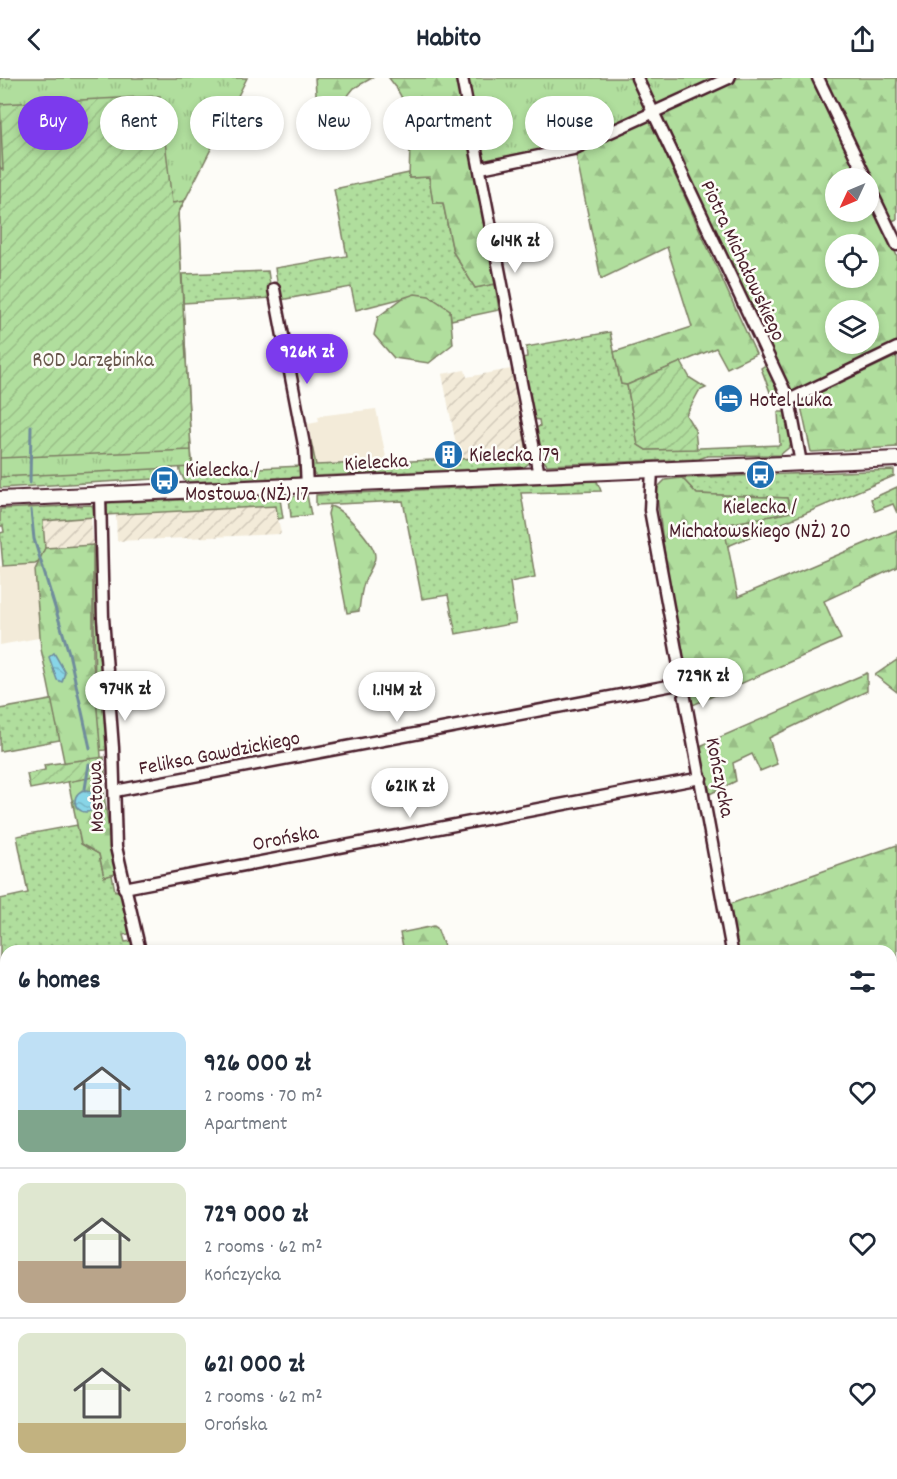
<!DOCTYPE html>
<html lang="en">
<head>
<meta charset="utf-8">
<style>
  :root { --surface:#fff; --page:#f6f6f7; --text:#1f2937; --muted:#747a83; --line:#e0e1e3; --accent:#7c3aed }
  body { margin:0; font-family:Dekko,sans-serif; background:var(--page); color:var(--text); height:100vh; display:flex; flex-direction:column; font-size:22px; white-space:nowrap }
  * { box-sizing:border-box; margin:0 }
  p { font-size:20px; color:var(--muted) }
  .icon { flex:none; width:33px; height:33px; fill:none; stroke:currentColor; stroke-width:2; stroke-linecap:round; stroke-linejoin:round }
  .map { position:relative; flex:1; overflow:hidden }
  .drawer { position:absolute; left:0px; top:867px; width:897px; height:534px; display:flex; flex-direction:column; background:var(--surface); border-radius:18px 18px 0 0; box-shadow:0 3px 9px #0003 }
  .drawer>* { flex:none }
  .top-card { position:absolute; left:18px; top:18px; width:861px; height:54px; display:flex; gap:12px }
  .needle { width:39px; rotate:226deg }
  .tools { position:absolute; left:825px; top:90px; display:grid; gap:12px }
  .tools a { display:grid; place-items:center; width:54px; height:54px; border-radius:50%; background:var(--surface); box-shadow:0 3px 9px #0003; font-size:30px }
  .price { position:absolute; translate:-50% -51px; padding:0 14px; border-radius:21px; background:#fff; color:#222; font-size:20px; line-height:39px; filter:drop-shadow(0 2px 3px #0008) }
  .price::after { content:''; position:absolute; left:50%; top:36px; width:18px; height:14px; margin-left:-9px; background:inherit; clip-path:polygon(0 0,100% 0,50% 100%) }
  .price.current { background:var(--accent); color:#fff }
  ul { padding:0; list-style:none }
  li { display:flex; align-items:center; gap:18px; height:150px; padding:0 18px }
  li+li { border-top:2px solid var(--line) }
  li span { display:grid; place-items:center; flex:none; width:168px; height:120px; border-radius:12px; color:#555 }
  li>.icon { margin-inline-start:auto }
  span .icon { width:72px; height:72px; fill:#fffc; stroke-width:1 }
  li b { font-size:26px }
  h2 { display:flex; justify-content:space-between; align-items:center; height:72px; padding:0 18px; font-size:26px }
  .chip { padding:0 21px; border-radius:27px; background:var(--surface); box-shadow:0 3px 9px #0003; font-size:21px; line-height:54px }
  .chip.current { background:var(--accent); color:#fff }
  header { display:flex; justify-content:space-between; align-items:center; height:78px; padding:0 18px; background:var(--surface); font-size:27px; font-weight:700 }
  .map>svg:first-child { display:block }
</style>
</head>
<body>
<header><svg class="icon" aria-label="back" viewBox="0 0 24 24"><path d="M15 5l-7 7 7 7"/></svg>Habito<svg class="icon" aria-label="share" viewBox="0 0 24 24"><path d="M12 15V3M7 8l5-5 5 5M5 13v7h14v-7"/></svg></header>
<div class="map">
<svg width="897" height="1401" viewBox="0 0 897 1401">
  <defs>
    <pattern id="industrial-furrows" width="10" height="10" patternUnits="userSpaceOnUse" patternTransform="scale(1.5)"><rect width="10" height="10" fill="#f3ebd9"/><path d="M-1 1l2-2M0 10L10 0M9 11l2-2" fill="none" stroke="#d2c9ba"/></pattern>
    <pattern id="grass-dots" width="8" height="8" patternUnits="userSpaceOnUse" patternTransform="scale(1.5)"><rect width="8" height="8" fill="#b0de9d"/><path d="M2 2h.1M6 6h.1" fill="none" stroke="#99be87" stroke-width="1.8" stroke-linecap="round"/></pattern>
    <pattern id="forest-firs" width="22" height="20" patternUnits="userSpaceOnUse" patternTransform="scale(1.5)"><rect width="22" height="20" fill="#b0de9d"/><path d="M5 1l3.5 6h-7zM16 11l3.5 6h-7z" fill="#99be87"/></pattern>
    <pattern id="park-tufts" width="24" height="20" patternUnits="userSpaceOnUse" patternTransform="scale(1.5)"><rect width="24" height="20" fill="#b0de9d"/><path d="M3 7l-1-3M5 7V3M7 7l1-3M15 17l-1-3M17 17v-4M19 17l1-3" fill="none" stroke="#99be87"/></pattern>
    <pattern id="garden-furrows" width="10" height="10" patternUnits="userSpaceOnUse" patternTransform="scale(1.5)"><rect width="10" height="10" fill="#b0de9d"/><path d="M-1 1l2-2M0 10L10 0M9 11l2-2" fill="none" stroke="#99be87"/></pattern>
    <pattern id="water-waves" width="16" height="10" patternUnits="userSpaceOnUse" patternTransform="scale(1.5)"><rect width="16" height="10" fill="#88d5e7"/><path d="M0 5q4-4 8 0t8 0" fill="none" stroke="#77b6c6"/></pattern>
  </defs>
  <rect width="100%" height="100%" fill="#fdfcf7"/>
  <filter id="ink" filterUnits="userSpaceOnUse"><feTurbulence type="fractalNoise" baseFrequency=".0167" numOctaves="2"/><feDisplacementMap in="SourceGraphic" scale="12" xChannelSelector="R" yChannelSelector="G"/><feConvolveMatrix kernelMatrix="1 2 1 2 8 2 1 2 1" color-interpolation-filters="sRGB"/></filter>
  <g filter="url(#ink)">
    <g fill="#f3ebd9">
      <polygon points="376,331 387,384 315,387 308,346 319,344 318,338"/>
      <polygon points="35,486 55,557 0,567 0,488"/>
    </g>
    <g fill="url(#industrial-furrows)">
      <polygon points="511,291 528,378 459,381 442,296 465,292 467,299"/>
      <polygon points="276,428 281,456 117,463 116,437"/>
      <polygon points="91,439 93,467 45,470 42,443"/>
    </g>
    <g fill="url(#grass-dots)" stroke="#7d7e64" stroke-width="1.5">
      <polygon points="409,95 409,100 429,99 433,124 443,125 453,174 475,210 495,206 499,232 451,242 450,232 403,220 356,232 351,209 280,222 275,190 347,178 334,111"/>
      <polygon points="268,193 272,220 183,225 182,196"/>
      <polygon points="610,254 621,306 627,307 638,366 646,372 780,367 778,334 787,334 792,367 780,377 707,378 699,381 547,387 541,379 536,350 540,348 539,342 534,341 522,280 527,279 526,269"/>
      <polygon points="767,286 784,321 784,324 773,322 761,290"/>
      <polygon points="512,292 515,292 532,383 524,389 316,398 313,395 307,366 311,363 316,387 528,378"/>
      <polygon points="171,372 173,400 0,410 0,380"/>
      <polygon points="178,372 191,372 193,389 236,391 302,388 301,396 299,399 185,404 180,393"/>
      <polygon points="894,392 894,398 728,468 718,448 791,434 787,420 697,416 682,400"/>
      <polygon points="597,403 601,413 521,415 535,499 510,504 516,545 456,556 448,517 422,521 403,423 316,427 316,417"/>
      <polygon points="897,409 897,435 893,426 875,433 871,421"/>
      <polygon points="307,417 311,437 291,439 289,419"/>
      <polygon points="275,418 280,421 283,440 278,441 276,428 105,437 107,425"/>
      <polygon points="90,427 93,428 94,439 43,443 45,470 41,483 35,486 3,488 0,455 4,454 3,448 0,448 0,431"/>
      <polygon points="93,467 96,468 97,479 102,612 109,668 105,672 74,675 70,660 0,673 0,631 95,614"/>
      <polygon points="77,747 82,766 99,776 104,798 112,797 115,813 121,812 129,856 123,857 125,864 132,863 135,873 6,873 6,881 0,882 0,821 28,815 17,758"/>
      <polygon points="117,1395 143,1395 141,1401 103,1401 118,1398"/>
      <polygon points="284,1395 397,1395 403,1400 286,1401"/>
      <polygon points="633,1395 793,1395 794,1401 602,1401"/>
    </g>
    <g fill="url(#forest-firs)" stroke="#7d7e64" stroke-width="1.5" fill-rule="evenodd">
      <polygon points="315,0 372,0 354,10 334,35 317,31"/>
      <path d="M389,0H457L495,206L475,210L453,174L443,125H433L429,99L409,100C410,64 414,28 389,0Z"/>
      <path d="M738,0H812L860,100H836V134H868L869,119L897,178V266L789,319L659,36ZM836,166H868V200H836ZM836,232H868V266H836Z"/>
      <polygon points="822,0 897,0 897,141 892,143"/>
      <polygon points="649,40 756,276 727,290 716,270 627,307 621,306 614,274 692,249 667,169 601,201 576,77"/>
      <polygon points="415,216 429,218 450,232 453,266 429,285 394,280 374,257 378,239 403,220"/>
      <polygon points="897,278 897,369 811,374 800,324"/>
      <polygon points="682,400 697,416 787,420 791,434 718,448 726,459 738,519 897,452 897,489 824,523 841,561 693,627 667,493 656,411 665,402"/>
      <path d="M330,428C342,430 376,466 375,479C375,487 366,497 364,505C361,514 360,524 359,533L347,535L328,436Z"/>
      <polygon points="93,467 93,585 105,724 115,796 104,799 99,776 81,766 41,571 35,492 45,470"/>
      <polygon points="897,582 897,614 875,597"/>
      <polygon points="867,595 867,613 769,660 777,686 760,693 752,676 733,685 736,703 710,716 700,668"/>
      <polygon points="897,767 897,934 893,937 891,933 891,873 738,873 730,826"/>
      <polygon points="434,848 437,850 445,871 404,873 400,855"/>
      <polygon points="897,1100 897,1401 840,1401 839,1395 891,1395 891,1102"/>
      <polygon points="6,1238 6,1369 0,1370 0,1239"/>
      <polygon points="143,1395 249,1395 232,1399 232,1401 141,1401"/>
      <polygon points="397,1395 447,1395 451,1401 404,1401"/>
    </g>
    <g fill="url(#park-tufts)" stroke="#7d7e64" stroke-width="1.5">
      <polygon points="0,0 247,0 178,136 192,389 0,399"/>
      <polygon points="457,0 717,0 571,67 473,85"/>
    </g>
    <g fill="url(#garden-furrows)" stroke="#7d7e64" stroke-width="1.5">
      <polygon points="160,18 172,125 184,123 178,136 191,372 0,380 0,89 3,92 0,26"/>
      <polygon points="681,284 690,300 706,310 699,313 686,337 695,352 697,371 646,372 638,367 627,307"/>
      <polygon points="104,679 105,697 30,711 27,696 45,692 44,687"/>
    </g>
    <g fill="url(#water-waves)" stroke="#6f8c9c" stroke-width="1.5">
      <polygon points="54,575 65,594 62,604 57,602 49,579"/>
      <circle cx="86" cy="723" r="11"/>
    </g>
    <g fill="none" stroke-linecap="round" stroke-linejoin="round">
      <g stroke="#6f8c9c" stroke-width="3">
        <polyline points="30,405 31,348"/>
        <polyline points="31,432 34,461 69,575 90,670"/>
        <polyline points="85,711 89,686"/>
        <polyline points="133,1401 135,1395"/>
      </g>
      <defs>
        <g id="minor">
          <polyline points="462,0 539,397"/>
          <polyline points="637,0 789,322 801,385"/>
          <polyline points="818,0 866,100"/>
          <polyline points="481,90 573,71 729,0"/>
          <polyline points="868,107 897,167"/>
          <polyline points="274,211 305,372 307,408"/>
          <polyline points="789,322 897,270"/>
          <polyline points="652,391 650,432 732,873"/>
          <polyline points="100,417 103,540 113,670 116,769 140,873"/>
          <polyline points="115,713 684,605"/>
          <polyline points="124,810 701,700"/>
          <polyline points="0,1112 6,1140"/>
          <polyline points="458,1395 462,1401"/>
        </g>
        <polyline id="major" points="0,421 897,381"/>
      </defs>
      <use href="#minor" stroke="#4a1f2b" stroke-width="15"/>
      <use href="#major" stroke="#4a1f2b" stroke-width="18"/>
      <use href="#minor" stroke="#fdfcf7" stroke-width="10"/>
      <use href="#major" stroke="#fdfcf7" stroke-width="14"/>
    </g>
  </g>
  <defs>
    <symbol id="hotel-disc" viewBox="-11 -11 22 22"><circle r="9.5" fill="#1f6fb2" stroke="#fdfcf7"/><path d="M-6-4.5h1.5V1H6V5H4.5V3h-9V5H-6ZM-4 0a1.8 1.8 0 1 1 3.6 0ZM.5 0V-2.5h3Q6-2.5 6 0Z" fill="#fff"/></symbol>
    <symbol id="building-disc" viewBox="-11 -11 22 22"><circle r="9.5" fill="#1f6fb2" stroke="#fdfcf7"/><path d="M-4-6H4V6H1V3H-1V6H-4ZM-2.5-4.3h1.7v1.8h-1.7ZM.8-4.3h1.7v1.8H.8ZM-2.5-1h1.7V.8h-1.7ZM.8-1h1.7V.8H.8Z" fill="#fff"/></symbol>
    <symbol id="bus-disc" viewBox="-11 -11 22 22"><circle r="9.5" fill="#1f6fb2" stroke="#fdfcf7"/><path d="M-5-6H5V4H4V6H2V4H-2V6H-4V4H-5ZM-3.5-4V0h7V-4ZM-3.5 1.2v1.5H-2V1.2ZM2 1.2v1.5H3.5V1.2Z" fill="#fff"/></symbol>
  </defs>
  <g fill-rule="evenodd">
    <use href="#hotel-disc" x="712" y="304" width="33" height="33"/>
    <use href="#building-disc" x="432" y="360" width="33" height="33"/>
    <use href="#bus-disc" x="744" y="380" width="33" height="33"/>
    <use href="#bus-disc" x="148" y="386" width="33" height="33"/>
  </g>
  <g text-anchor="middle" stroke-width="5" stroke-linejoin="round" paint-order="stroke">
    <g font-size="21" fill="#4a1f2b" stroke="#fdfcf7">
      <text transform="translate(744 182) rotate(65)" y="7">Piotra Michałowskiego</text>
      <text transform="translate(376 383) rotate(-3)" y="7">Kielecka</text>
      <text transform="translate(219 674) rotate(-11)" y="7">Feliksa Gawdzickiego</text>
      <text transform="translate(721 699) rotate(79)" y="7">Kończycka</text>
      <text transform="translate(95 719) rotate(-92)" y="7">Mostowa</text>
      <text transform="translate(285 759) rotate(-11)" y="7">Orońska</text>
    </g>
    <g font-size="21" fill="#69584d" stroke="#fdfcf7">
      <text x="93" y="288">ROD Jarzębinka</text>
    </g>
    <g font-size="21" fill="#4a1f2b" stroke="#fdfcf7" text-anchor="start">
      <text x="749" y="328">Hotel Luka</text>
      <text x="469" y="383">Kielecka 179</text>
      <text x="185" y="398">Kielecka /<tspan x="185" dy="24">Mostowa (NŻ) 17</tspan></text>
      <text x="760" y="435" text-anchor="middle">Kielecka /<tspan x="760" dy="24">Michałowskiego (NŻ) 20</tspan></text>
    </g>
  </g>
</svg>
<div class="tools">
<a><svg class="needle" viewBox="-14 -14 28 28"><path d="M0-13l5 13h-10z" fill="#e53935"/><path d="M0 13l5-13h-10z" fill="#747a83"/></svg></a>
<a><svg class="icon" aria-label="locate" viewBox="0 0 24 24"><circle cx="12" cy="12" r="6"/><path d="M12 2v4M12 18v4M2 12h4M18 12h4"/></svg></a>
<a><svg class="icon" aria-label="layers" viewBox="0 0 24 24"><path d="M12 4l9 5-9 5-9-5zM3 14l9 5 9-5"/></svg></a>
</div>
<b class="price" style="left:515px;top:196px">614K zł</b>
<b class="price current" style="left:307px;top:307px">926K zł</b>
<b class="price" style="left:703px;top:631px">729K zł</b>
<b class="price" style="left:125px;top:644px">974K zł</b>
<b class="price" style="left:397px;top:645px">1.14M zł</b>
<b class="price" style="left:410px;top:741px">621K zł</b>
<div class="top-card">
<a class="chip current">Buy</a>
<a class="chip">Rent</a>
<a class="chip">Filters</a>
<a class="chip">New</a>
<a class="chip">Apartment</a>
<a class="chip">House</a>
</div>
<section class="drawer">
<h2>6 homes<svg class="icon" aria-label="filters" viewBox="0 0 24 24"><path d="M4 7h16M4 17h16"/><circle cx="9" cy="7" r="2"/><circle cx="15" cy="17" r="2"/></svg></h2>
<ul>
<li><span style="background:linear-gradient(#bfe0f5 65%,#7fa58c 0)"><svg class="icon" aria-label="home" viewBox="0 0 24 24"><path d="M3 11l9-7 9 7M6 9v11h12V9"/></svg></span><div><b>926 000 zł</b><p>2 rooms · 70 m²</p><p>Apartment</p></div><svg class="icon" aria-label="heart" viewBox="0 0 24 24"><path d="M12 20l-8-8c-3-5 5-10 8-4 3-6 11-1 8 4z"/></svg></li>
<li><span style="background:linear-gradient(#dfe7d0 65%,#b9a48a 0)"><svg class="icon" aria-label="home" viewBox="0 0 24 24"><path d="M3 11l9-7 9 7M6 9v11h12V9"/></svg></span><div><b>729 000 zł</b><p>2 rooms · 62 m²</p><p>Kończycka</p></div><svg class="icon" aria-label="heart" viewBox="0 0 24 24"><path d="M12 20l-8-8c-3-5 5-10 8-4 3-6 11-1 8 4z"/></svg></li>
<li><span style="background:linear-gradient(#dfe7d0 75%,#c2b280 0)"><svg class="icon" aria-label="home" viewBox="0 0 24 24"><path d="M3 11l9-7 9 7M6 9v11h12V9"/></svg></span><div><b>621 000 zł</b><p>2 rooms · 62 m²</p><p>Orońska</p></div><svg class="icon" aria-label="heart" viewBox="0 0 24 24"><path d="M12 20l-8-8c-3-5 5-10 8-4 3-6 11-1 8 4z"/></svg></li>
</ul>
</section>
</div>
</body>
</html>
